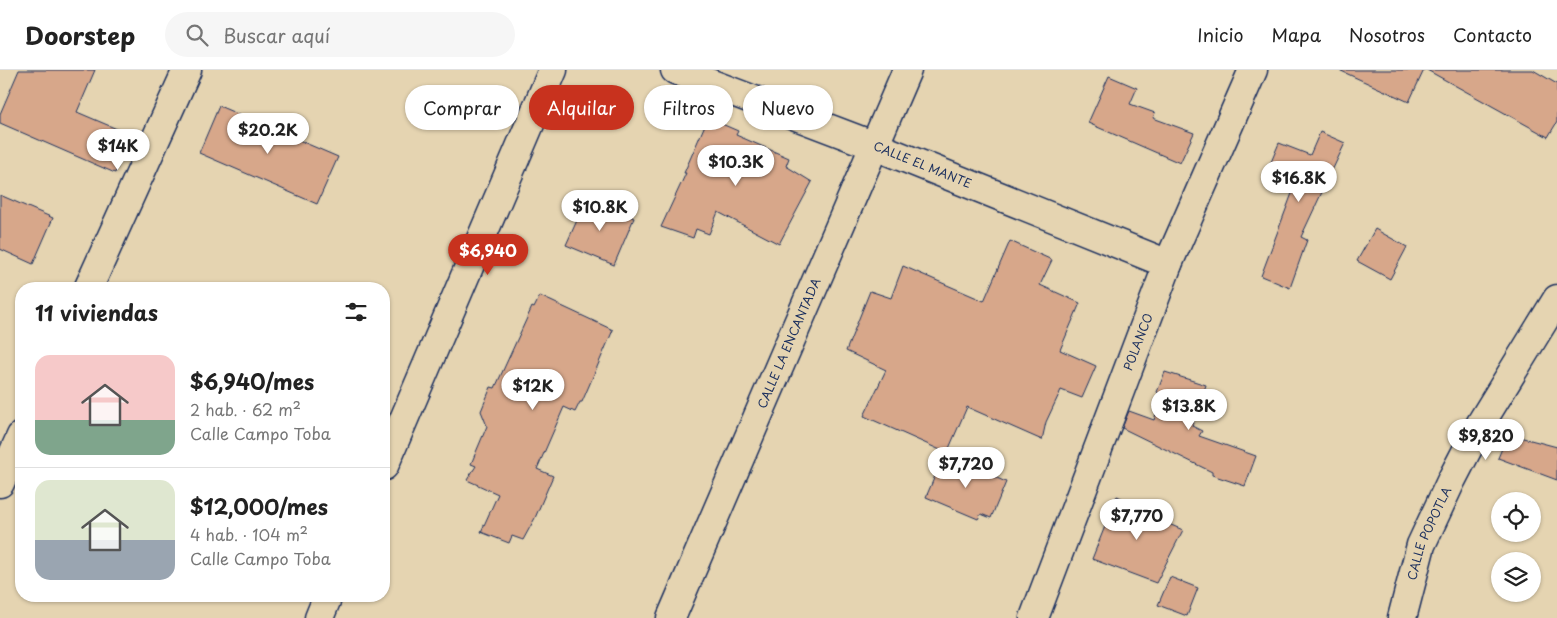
<!DOCTYPE html>
<html lang="es">
<head>
<meta charset="utf-8">
<style>
  :root { --surface:#fff; --page:#f6f6f6; --text:#222; --muted:#767676; --line:#e0e0e0; --accent:#c8321e }
  body { margin:0; font-family:"Playpen Sans",sans-serif; background:var(--page); color:var(--text); height:100vh; display:flex; flex-direction:column; font-size:19px; white-space:nowrap }
  * { box-sizing:border-box; margin:0 }
  p { font-size:16px; color:var(--muted) }
  .icon { flex:none; width:28px; height:28px; fill:none; stroke:currentColor; stroke-width:2; stroke-linecap:round; stroke-linejoin:round }
  .map { position:relative; flex:1; overflow:hidden }
  .sheet { position:absolute; left:15px; top:212px; width:375px; height:320px; display:flex; flex-direction:column; background:var(--surface); border-radius:20px; box-shadow:0 1px 4px #0004 }
  .sheet>* { flex:none }
  .banner { position:absolute; left:405px; top:15px; width:475px; height:45px; display:flex; gap:10px }
  .fabs { position:absolute; left:1491px; top:422px; display:grid; gap:10px }
  .fabs a { display:grid; place-items:center; width:50px; height:50px; border-radius:50%; background:var(--surface); box-shadow:0 1px 4px #0004; font-size:25px }
  .price { position:absolute; translate:-50% -42px; padding:0 11px; border-radius:18px; background:#fff; color:#222; font-size:16px; line-height:32px; filter:drop-shadow(0 1px 2px #0008) }
  .price::after { content:''; position:absolute; left:50%; top:30px; width:15px; height:11px; margin-left:-8px; background:inherit; clip-path:polygon(0 0,100% 0,50% 100%) }
  .price.on { background:var(--accent); color:#fff }
  ul { padding:0; list-style:none }
  li { display:flex; align-items:center; gap:15px; height:125px; padding:0 20px }
  li+li { border-top:1px solid var(--line) }
  li span { display:grid; place-items:center; flex:none; width:140px; height:100px; border-radius:15px; color:#555 }
  li>.icon { margin-inline-start:auto }
  span .icon { width:60px; height:60px; fill:#fffc; stroke-width:1 }
  li b { font-size:21px }
  h2 { display:flex; justify-content:space-between; align-items:center; height:60px; padding:0 20px; font-size:21px }
  .tag { padding:0 18px; border-radius:22px; background:var(--surface); box-shadow:0 1px 4px #0004; font-size:18px; line-height:45px }
  .tag.on { background:var(--accent); color:#fff }
  header { display:flex; align-items:center; gap:30px; box-sizing:border-box; height:70px; padding:0 25px; background:var(--surface); border-bottom:1px solid var(--line) }
  header strong { font-size:24px }
  nav { display:flex; gap:28px; margin-inline-start:auto; font-size:18px }
  .search { width:350px; height:45px; background:var(--page); display:flex; align-items:center; gap:12px; box-sizing:border-box; padding:0 18px; border-radius:28px; color:var(--muted); font-size:19px }
  .map>svg:first-child { display:block }
</style>
</head>
<body>
<header>
<strong>Doorstep</strong>
<div class="search"><svg class="icon" aria-label="search" viewBox="0 0 24 24"><circle cx="10" cy="10" r="6"/><path d="M15 15l6 6"/></svg>Buscar aquí</div>
<nav><a>Inicio</a><a>Mapa</a><a>Nosotros</a><a>Contacto</a></nav>
</header>
<div class="map">
<svg width="1557" height="548" viewBox="0 0 1557 548">
  <rect width="100%" height="100%" fill="#e5d4b1"/>
  <filter id="ink" filterUnits="userSpaceOnUse"><feTurbulence type="fractalNoise" baseFrequency=".02" numOctaves="2"/><feDisplacementMap in="SourceGraphic" scale="10" xChannelSelector="R" yChannelSelector="G"/><feConvolveMatrix kernelMatrix="1 2 1 2 8 2 1 2 1" color-interpolation-filters="sRGB"/></filter>
  <g filter="url(#ink)">
    <g fill="#d7a78a" stroke="#1b2f5e">
      <polygon points="19,0 95,0 77,42 131,65 115,103 0,53 0,44"/>
      <polygon points="1339,0 1424,0 1409,32"/>
      <polygon points="1427,0 1533,0 1557,14 1557,52 1548,67"/>
      <polygon points="1109,6 1137,18 1130,34 1155,43 1153,48 1194,63 1180,93 1088,53"/>
      <polygon points="219,36 338,87 317,134 199,83"/>
      <polygon points="708,48 738,61 736,65 789,88 786,96 812,112 779,174 718,142 709,164 696,159 693,168 661,157 686,103 684,103"/>
      <polygon points="1320,62 1345,73 1301,167 1307,170 1290,218 1261,206 1297,110 1269,97 1279,73 1310,85"/>
      <polygon points="0,125 53,148 33,194 0,179"/>
      <polygon points="587,128 634,148 614,195 566,175"/>
      <polygon points="1375,159 1407,177 1390,209 1357,191"/>
      <polygon points="1010,171 1052,190 1040,215 1080,233 1060,280 1096,296 1082,328 1061,320 1046,352 1042,370 967,337 947,383 864,346 886,300 846,281 870,221 891,228 903,196 984,231"/>
      <polygon points="540,226 613,260 582,332 580,332 575,342 564,337 537,399 553,406 535,448 523,470 512,466 509,473 481,462 498,424 467,410 476,396 471,394 487,356 481,341 491,317 495,318 532,237 534,238"/>
      <polygon points="1165,302 1206,315 1192,356 1202,361 1199,366 1256,386 1245,416 1212,405 1212,402 1122,358 1129,341 1154,350 1162,326 1157,322"/>
      <polygon points="1508,364 1557,377 1557,410 1498,388"/>
      <polygon points="944,385 1006,412 991,448 981,444 978,449 926,427"/>
      <polygon points="1117,426 1166,448 1164,452 1183,460 1156,513 1092,489"/>
      <polygon points="1170,507 1198,518 1187,546 1158,535"/>
    </g>
    <g fill="none" stroke-linecap="round" stroke-linejoin="round">
      <defs>
        <g id="street">
          <path id="s1" d="M675,0L875,76L1168,194"/>
          <polyline points="88,219 187,0"/>
          <polyline points="384,396 553,0"/>
          <polyline points="0,413 21,366"/>
          <polyline points="319,548 328,526"/>
          <path id="s2" d="M671,548L907,0"/>
          <path id="s3" d="M1034,548L1168,194L1253,0"/>
          <path id="s4" d="M1402,548L1421,475L1452,409L1481,353L1557,229"/>
        </g>
      </defs>
      <use href="#street" stroke="#1b2f5e" stroke-width="31"/>
      <use href="#street" stroke="#e5d4b1" stroke-width="28"/>
    </g>
  </g>
  <g text-anchor="middle" stroke-width="5" stroke-linejoin="round" paint-order="stroke">
    <g font-size="12" fill="#1b2f5e" stroke="#e5d4b1">
      <text dy="4" stroke="none"><textPath href="#s1" startOffset="265">CALLE EL MANTE</textPath></text>
      <text dy="4" stroke="none"><textPath href="#s3" startOffset="295">POLANCO</textPath></text>
      <text dy="4" stroke="none"><textPath href="#s2" startOffset="299">CALLE LA ENCANTADA</textPath></text>
      <text dy="4" stroke="none"><textPath href="#s4" startOffset="89">CALLE POPOTLA</textPath></text>
    </g>
  </g>
</svg>
<div class="fabs">
<a><svg class="icon" aria-label="locate" viewBox="0 0 24 24"><circle cx="12" cy="12" r="6"/><path d="M12 2v4M12 18v4M2 12h4M18 12h4"/></svg></a>
<a><svg class="icon" aria-label="layers" viewBox="0 0 24 24"><path d="M12 4l9 5-9 5-9-5zM3 14l9 5 9-5"/></svg></a>
</div>
<b class="price" style="left:268px;top:85px">$20.2K</b>
<b class="price" style="left:118px;top:101px">$14K</b>
<b class="price" style="left:736px;top:117px">$10.3K</b>
<b class="price" style="left:1299px;top:133px">$16.8K</b>
<b class="price" style="left:600px;top:162px">$10.8K</b>
<b class="price on" style="left:488px;top:206px">$6,940</b>
<b class="price" style="left:533px;top:341px">$12K</b>
<b class="price" style="left:1189px;top:361px">$13.8K</b>
<b class="price" style="left:1486px;top:391px">$9,820</b>
<b class="price" style="left:966px;top:419px">$7,720</b>
<b class="price" style="left:1137px;top:471px">$7,770</b>
<div class="banner">
<a class="tag">Comprar</a>
<a class="tag on">Alquilar</a>
<a class="tag">Filtros</a>
<a class="tag">Nuevo</a>
</div>
<section class="sheet">
<h2>11 viviendas<svg class="icon" aria-label="filters" viewBox="0 0 24 24"><path d="M4 7h16M4 17h16"/><circle cx="9" cy="7" r="2"/><circle cx="15" cy="17" r="2"/></svg></h2>
<ul>
<li><span style="background:linear-gradient(#f6c9c9 65%,#7fa58c 0)"><svg class="icon" aria-label="home" viewBox="0 0 24 24"><path d="M3 11l9-7 9 7M6 9v11h12V9"/></svg></span><div><b>$6,940/mes</b><p>2 hab. · 62 m²</p><p>Calle Campo Toba</p></div></li>
<li><span style="background:linear-gradient(#dfe7d0 60%,#9aa5b1 0)"><svg class="icon" aria-label="home" viewBox="0 0 24 24"><path d="M3 11l9-7 9 7M6 9v11h12V9"/></svg></span><div><b>$12,000/mes</b><p>4 hab. · 104 m²</p><p>Calle Campo Toba</p></div></li>
</ul>
</section>
</div>
</body>
</html>
